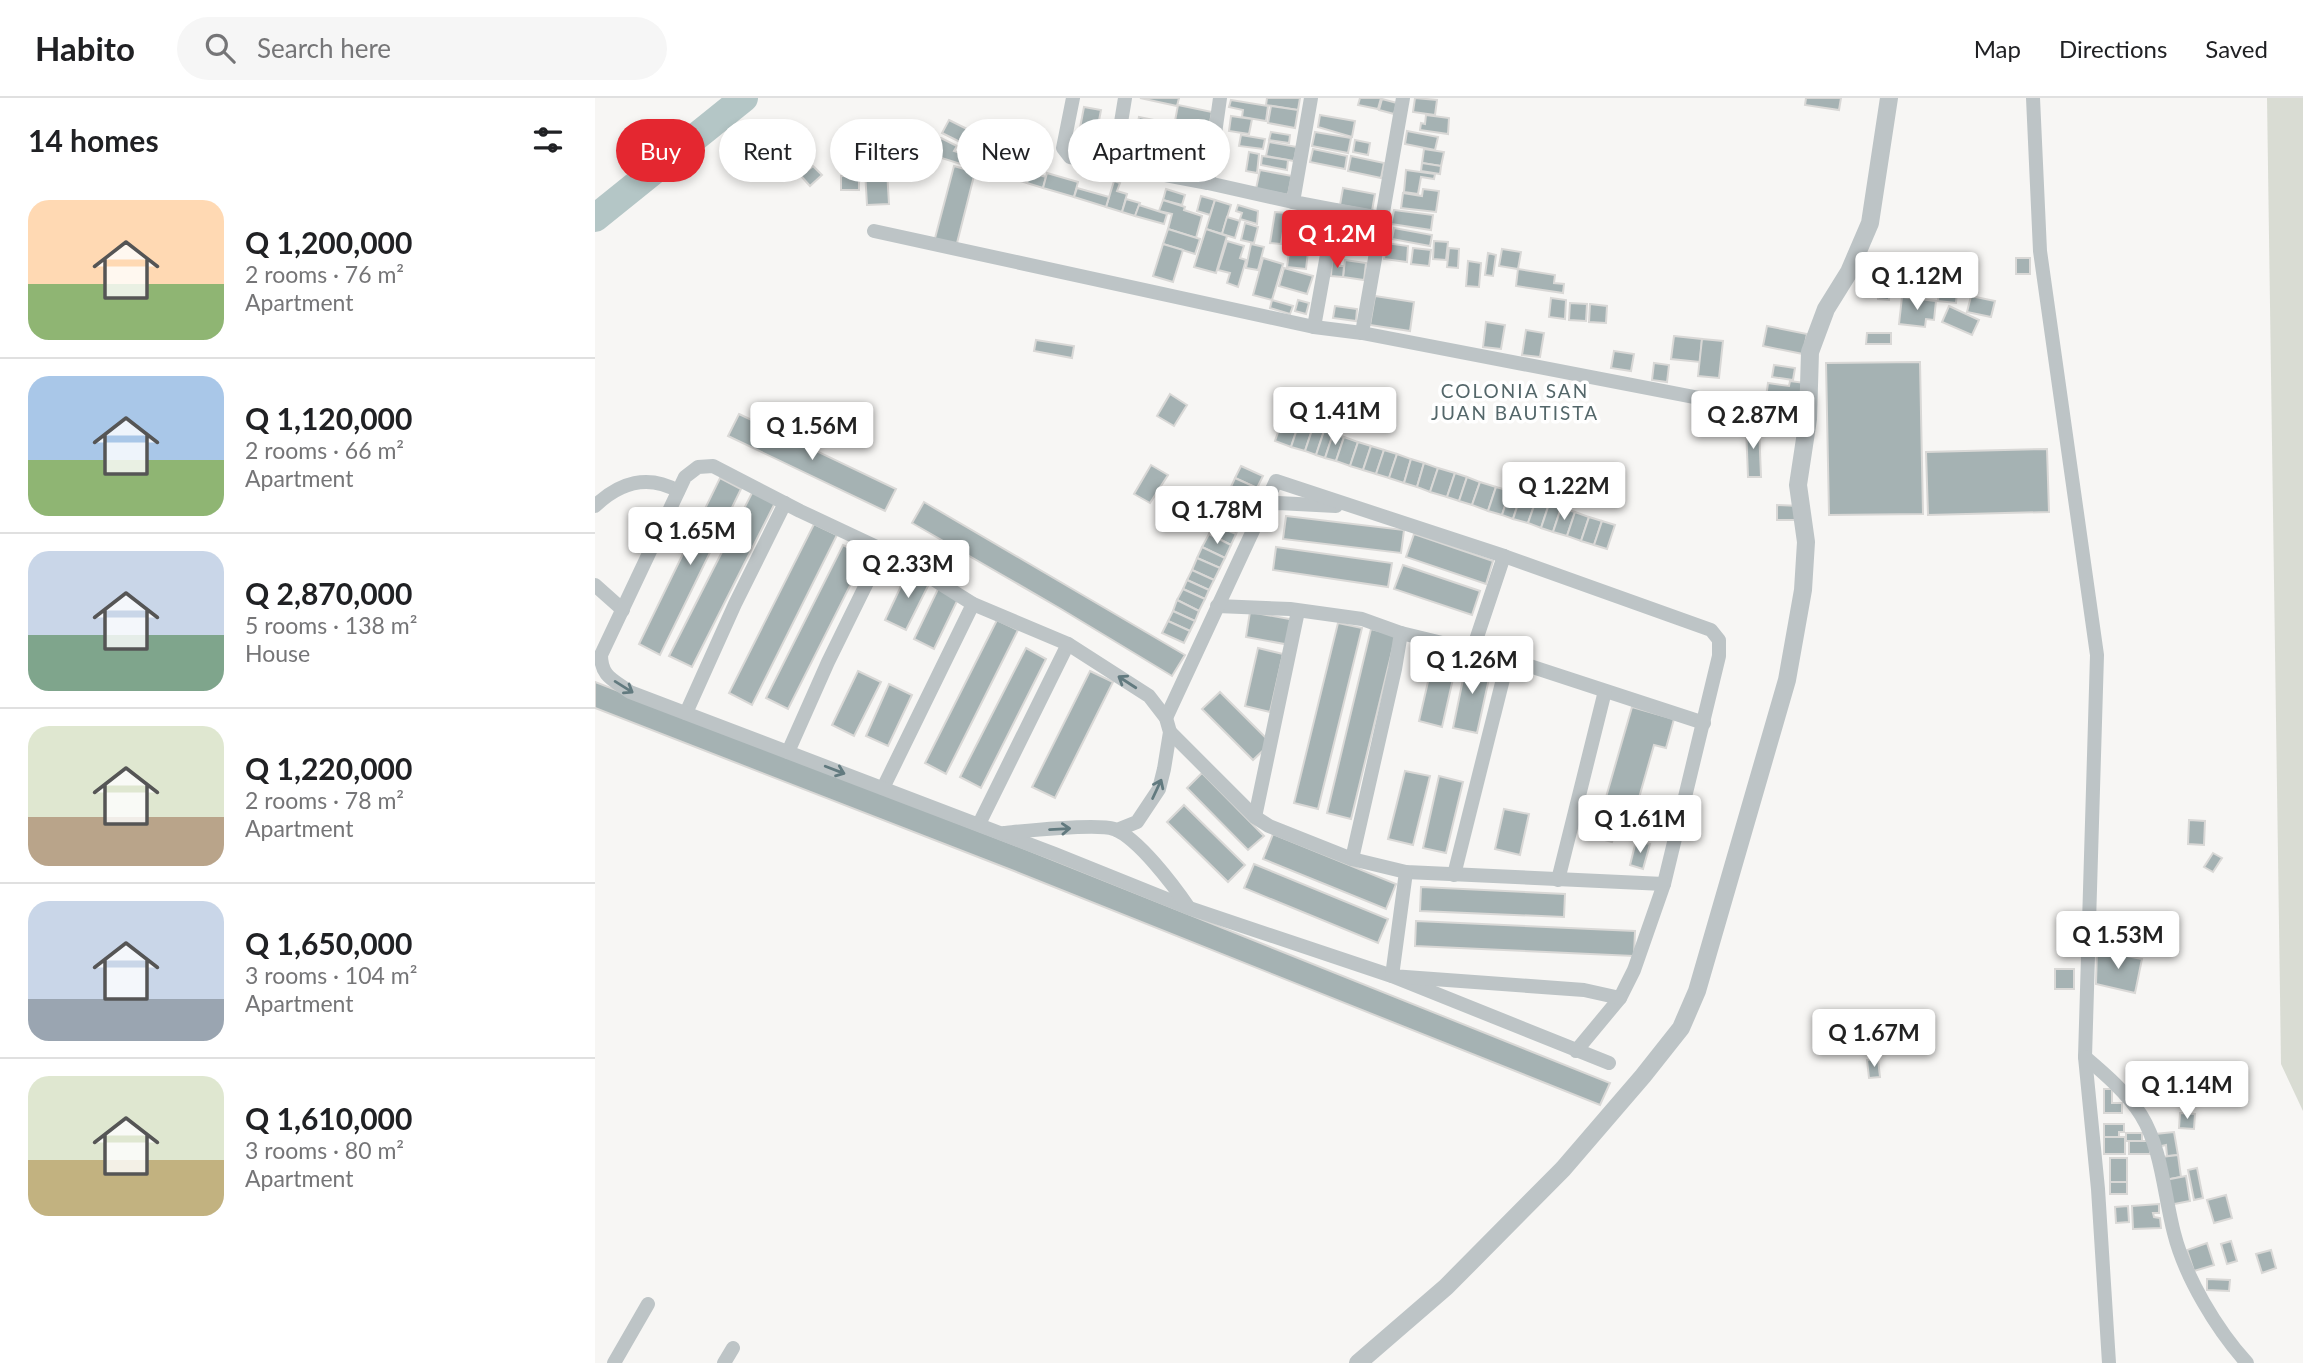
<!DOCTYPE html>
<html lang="en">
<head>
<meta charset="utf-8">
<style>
  :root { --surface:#fff; --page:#f6f6f6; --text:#202124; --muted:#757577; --line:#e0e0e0; --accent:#e42730 }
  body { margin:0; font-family:Lato,sans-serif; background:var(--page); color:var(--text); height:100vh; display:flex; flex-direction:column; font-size:26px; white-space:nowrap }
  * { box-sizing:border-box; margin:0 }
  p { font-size:23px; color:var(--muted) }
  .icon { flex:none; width:38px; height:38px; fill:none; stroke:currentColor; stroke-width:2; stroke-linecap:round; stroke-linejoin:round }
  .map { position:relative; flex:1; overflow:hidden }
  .drawer { display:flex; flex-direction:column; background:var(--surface); width:595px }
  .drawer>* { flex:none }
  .banner { position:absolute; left:21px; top:21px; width:665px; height:63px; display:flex; gap:14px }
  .price { position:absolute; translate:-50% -60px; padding:0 16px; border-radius:7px; background:#fff; color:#222; font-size:23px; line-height:46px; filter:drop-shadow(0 2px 4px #0008) }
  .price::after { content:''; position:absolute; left:50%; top:42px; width:21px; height:16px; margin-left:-10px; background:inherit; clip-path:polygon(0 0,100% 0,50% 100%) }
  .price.on { background:var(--accent); color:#fff }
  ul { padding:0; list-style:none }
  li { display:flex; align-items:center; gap:21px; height:175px; padding:0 28px }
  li+li { border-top:2px solid var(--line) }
  li span { display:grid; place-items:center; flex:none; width:196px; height:140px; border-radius:21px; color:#555 }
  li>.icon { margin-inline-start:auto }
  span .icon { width:84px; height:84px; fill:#fffc; stroke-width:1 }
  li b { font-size:30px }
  h2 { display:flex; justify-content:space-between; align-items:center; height:84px; padding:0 28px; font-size:30px }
  .pill { padding:0 24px; border-radius:32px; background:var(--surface); box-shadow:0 4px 10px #0003; font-size:24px; line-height:63px }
  .pill.on { background:var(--accent); color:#fff }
  header { display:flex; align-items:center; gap:42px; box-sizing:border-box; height:98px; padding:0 35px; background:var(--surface); border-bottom:2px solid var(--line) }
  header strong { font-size:33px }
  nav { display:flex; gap:38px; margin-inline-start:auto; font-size:24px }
  .search { width:490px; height:63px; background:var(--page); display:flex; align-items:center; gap:18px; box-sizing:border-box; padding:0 24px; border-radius:38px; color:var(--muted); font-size:26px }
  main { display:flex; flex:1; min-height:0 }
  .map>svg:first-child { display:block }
</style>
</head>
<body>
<header>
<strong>Habito</strong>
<div class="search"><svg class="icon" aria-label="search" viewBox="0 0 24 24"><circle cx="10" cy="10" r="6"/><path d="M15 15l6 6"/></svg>Search here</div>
<nav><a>Map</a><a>Directions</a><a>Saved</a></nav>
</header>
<main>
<section class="drawer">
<h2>14 homes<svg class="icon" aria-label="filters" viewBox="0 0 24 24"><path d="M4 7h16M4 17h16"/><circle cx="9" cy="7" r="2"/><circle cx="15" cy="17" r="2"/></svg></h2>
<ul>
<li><span style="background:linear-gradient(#ffd9b3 60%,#8fb573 0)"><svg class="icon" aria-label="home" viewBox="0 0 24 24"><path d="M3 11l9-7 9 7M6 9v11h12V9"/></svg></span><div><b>Q 1,200,000</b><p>2 rooms · 76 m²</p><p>Apartment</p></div></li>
<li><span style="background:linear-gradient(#a9c7e8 60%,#8fb573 0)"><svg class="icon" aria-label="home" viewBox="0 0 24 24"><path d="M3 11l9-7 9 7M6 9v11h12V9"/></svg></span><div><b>Q 1,120,000</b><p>2 rooms · 66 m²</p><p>Apartment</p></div></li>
<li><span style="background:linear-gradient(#c9d6e8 60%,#7fa58c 0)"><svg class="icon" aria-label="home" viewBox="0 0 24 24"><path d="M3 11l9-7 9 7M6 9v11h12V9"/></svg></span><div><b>Q 2,870,000</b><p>5 rooms · 138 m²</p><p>House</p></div></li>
<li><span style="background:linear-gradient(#dfe7d0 65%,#b9a48a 0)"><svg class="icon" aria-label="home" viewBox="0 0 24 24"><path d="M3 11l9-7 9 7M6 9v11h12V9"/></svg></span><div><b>Q 1,220,000</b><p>2 rooms · 78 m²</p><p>Apartment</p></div></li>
<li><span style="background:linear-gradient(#c9d6e8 70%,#9aa5b1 0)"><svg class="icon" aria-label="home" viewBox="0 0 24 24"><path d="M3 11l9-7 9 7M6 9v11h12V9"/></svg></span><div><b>Q 1,650,000</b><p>3 rooms · 104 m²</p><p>Apartment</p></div></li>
<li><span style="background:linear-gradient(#dfe7d0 60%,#c2b280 0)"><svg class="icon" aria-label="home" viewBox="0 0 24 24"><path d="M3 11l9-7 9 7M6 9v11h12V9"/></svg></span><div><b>Q 1,610,000</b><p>3 rooms · 80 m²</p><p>Apartment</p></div></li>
</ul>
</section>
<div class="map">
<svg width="1708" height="1265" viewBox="0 0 1708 1265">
  <rect width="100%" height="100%" fill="#f7f6f4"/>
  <polygon fill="#d9dcd3" points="1672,0 1708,0 1708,1013 1686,966"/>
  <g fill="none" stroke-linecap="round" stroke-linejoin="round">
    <polyline stroke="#b4c6c6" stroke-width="28" points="0,120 149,0"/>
  </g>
  <g fill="#a5b2b3" stroke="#d9d8d6" stroke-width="2">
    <polygon points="545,0 584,0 582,8"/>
    <polygon points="672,0 705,0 703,12 671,7"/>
    <polygon points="765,0 786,0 783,11 763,7"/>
    <polygon points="820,0 842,2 840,17 818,14"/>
    <polygon points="1211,0 1246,0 1244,12 1210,7"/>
    <polygon points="787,1 802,5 799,16 784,12"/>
    <polygon points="636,2 673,8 671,23 647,19 648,12 634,9"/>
    <polygon points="583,7 617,14 614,30 580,23"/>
    <polygon points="676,8 703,12 700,30 673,25"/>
    <polygon points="489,9 506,12 503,28 494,26 491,36 484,35"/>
    <polygon points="725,17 760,23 757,39 723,29"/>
    <polygon points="831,17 854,20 853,36 825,32 826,25 830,26"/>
    <polygon points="636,18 657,21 654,36 634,33"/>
    <polygon points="544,19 569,24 568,29 576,31 574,41 541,34"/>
    <polygon points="354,22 384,37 377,50 347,35"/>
    <polygon points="503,28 520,31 517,47 499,43"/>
    <polygon points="812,33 843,39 840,52 810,46"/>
    <polygon points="541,34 574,41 570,57 537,51"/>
    <polygon points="676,34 695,37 694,45 674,42"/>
    <polygon points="720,34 756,40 753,55 717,48"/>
    <polygon points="646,37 670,41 668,51 644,48"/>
    <polygon points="576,39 613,47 609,65 572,58"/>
    <polygon points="346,40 362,48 359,53 378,59 375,69 337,57"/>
    <polygon points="388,41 441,56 432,85 379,69"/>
    <polygon points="760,42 775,45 773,57 758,54"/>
    <polygon points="674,44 702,49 699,63 671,58"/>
    <polygon points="718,51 752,58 750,71 715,64"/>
    <polygon points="829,51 849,54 846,68 827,65"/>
    <polygon points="654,54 664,56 662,75 651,73"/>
    <polygon points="667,58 693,62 692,72 666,67"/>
    <polygon points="756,58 789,65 786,80 753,73"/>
    <polygon points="827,65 846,68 845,76 826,73"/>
    <polygon points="297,67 319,67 319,80 297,81"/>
    <polygon points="218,68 227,77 215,88 206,78"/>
    <polygon points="359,68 380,74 361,149 339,144"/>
    <polygon points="292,72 294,106 272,107 270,73"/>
    <polygon points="665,72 697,78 693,97 661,91"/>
    <polygon points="811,72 840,76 839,81 826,79 823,96 809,94"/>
    <polygon points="435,74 451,79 448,90 432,85"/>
    <polygon points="452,75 483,84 479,99 448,90"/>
    <rect x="246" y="78" width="18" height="14"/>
    <polygon points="519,83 525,85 522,93 532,96 527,114 511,109"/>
    <polygon points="482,90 514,99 511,109 479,99"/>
    <polygon points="748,90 780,96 777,113 745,107"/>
    <polygon points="571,91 590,97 587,107 568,102"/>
    <polygon points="828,91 844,93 841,114 806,110 808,95 827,98"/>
    <polygon points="606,98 620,102 615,117 602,113"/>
    <polygon points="531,101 545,105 540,118 527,114"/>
    <polygon points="568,102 590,109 589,112 607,118 601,140 573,131 577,116 564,113"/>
    <polygon points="620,102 636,107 627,136 611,131"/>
    <polygon points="544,107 572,116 569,126 540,118"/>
    <polygon points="643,107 663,113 662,126 645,121 647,115 641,113"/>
    <polygon points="799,112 838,117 836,132 796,126"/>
    <polygon points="680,114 691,115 686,146 675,145"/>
    <polygon points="700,115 716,118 714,135 708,134 707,136 715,137 711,171 692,169 697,131 694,131 696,116"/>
    <polygon points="632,119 645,123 640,140 627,136"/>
    <polygon points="746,124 777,128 775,148 743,143"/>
    <polygon points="650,125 663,129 659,145 646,142"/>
    <polygon points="799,130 837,137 835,148 797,141"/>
    <polygon points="573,131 605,141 600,156 568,146"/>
    <polygon points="611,131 632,138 621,175 599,169"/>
    <polygon points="632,143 649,148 645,160 651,162 643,189 632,185 635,175 623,172"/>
    <polygon points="839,143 853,144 851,162 838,161"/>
    <polygon points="791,145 813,148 812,164 789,161"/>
    <polygon points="568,146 588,152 578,184 558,178"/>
    <polygon points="656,146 669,149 663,172 651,170"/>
    <polygon points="818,150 836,152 834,168 816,166"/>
    <polygon points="854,150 864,151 863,170 852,169"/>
    <polygon points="907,151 926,154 923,171 904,168"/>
    <polygon points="893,155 901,157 898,178 890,177"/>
    <polygon points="668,160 688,166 677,202 658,197"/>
    <rect x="1421" y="160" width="14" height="16"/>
    <polygon points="750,162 771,165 769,182 748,179"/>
    <polygon points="737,163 745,164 745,168 749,168 748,179 736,178"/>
    <polygon points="873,163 886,165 884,189 871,188"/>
    <polygon points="689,170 718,178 712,196 684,188"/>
    <polygon points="1346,170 1364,171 1361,205 1343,203"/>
    <polygon points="923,171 960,177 959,185 969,186 968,195 921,188"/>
    <polygon points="1283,190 1295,190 1294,202 1283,201"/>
    <polygon points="780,198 819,204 815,233 775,227"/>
    <polygon points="1376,198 1400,203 1396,219 1372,214"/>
    <polygon points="1307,199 1341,203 1339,222 1331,221 1330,229 1304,226"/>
    <polygon points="956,200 971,202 970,221 954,219"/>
    <polygon points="677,202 698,208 695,216 675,210"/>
    <polygon points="703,202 714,205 711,216 700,213"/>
    <polygon points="975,205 992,206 991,223 974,222"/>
    <polygon points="995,206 1012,208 1011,225 994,224"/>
    <polygon points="740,208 762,211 761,223 738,220"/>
    <polygon points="1354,208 1384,222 1377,237 1347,224"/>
    <polygon points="891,224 910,227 906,251 888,249"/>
    <polygon points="1172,228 1212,236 1208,256 1168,248"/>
    <polygon points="931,232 949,235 945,259 927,257"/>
    <polygon points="1272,235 1296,235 1296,246 1271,246"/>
    <polygon points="1079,238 1107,241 1105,264 1076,261"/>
    <polygon points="1107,241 1128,243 1124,280 1103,278"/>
    <polygon points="441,242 479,248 477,260 439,253"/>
    <polygon points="1019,253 1039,256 1036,273 1016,270"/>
    <polygon points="1325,264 1328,416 1234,417 1231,265"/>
    <polygon points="1059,265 1074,267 1072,284 1057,282"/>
    <polygon points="1179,267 1200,270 1198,282 1177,279"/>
    <polygon points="1195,283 1210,285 1206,310 1170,306 1173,285 1194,288"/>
    <polygon points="575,296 592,307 579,328 562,318"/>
    <polygon points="144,316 301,391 290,413 133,338"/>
    <polygon points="688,320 704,325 696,349 680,343"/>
    <polygon points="704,325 718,329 710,353 696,349"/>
    <polygon points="1151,328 1164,328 1166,379 1153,379"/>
    <polygon points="718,329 729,333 721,357 710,353"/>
    <polygon points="729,333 738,336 730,360 721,357"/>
    <polygon points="738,336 749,339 741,363 730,360"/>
    <polygon points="749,339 763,344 755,368 741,363"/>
    <polygon points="763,344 776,348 768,372 755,368"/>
    <polygon points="776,348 789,352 781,376 768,372"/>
    <polygon points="1452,351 1454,414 1333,417 1331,354"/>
    <polygon points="789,352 802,356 794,380 781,376"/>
    <polygon points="802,356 816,361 809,385 794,380"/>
    <polygon points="816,361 829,365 822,389 809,385"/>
    <polygon points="829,365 843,370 835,394 822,389"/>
    <polygon points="556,367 573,377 555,405 539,396"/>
    <polygon points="646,368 668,378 662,390 640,380"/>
    <polygon points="843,370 860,375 852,399 835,394"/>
    <polygon points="860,375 872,379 864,403 852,399"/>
    <polygon points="872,379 885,384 877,407 864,403"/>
    <polygon points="125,380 146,391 65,557 44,546"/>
    <polygon points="640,380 662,390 656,404 634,393"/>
    <polygon points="885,384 901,389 893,413 877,407"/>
    <polygon points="901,389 915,393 907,417 893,413"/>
    <polygon points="159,391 181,403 97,569 74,558"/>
    <polygon points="634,393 656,404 651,413 629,403"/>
    <polygon points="915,393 926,397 918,421 907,417"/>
    <polygon points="926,397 941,402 933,425 918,421"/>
    <polygon points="941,402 954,406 946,430 933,425"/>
    <polygon points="629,403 651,413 646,424 624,414"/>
    <polygon points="329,404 590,557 577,578 466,511 317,425"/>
    <polygon points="954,406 966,410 958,434 946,430"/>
    <polygon points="1182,407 1205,408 1205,422 1182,422"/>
    <polygon points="966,410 980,414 972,438 958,434"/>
    <polygon points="624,414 646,424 641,436 618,426"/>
    <polygon points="980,414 994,419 986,443 972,438"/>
    <polygon points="691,418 809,432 806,455 688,441"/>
    <polygon points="994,419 1007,423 999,447 986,443"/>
    <polygon points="1007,423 1020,427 1012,451 999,447"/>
    <polygon points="219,426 242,437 157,607 134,595"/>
    <polygon points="618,426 641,436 636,447 614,436"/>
    <polygon points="614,436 636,447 630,460 607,449"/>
    <polygon points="819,436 898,463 891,486 811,459"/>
    <polygon points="248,447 270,458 193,611 171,600"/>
    <polygon points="607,449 630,460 625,470 602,460"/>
    <polygon points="681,449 797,465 793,489 678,472"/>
    <polygon points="602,460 625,470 619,482 597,472"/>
    <polygon points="808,467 885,493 877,517 799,491"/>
    <polygon points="314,471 336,482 311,532 290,522"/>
    <polygon points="597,472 619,482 614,492 592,482"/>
    <polygon points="592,482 614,492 610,501 588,491"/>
    <polygon points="344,489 364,499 339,551 319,541"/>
    <polygon points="588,491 610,501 604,513 582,502"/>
    <polygon points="582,502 604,513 600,523 578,513"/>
    <polygon points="578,513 600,523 595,533 573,523"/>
    <polygon points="655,514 700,522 695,547 651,539"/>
    <polygon points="402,522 423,532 351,676 330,665"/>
    <polygon points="573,523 595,533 589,545 567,535"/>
    <polygon points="743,525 767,530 723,711 699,705"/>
    <polygon points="776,531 801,537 756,721 732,715"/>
    <polygon points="431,550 451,561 386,690 365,679"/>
    <polygon points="663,550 688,556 675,614 650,608"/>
    <polygon points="840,553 863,559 847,629 824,623"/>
    <polygon points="872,562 897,567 882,635 858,630"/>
    <polygon points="263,573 286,584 259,638 237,627"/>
    <polygon points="495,573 518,584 460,700 437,689"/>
    <polygon points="0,584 428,750 1015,985 1005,1007 419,773 0,610"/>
    <polygon points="294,586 317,597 293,648 271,638"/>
    <polygon points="625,594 676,645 658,662 607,611"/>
    <polygon points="1037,609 1079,621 1071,650 1059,647 1034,735 1003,727"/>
    <polygon points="810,673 835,678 818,747 793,741"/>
    <polygon points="607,675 669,738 653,752 592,690"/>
    <polygon points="844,678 868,684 851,755 828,750"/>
    <polygon points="589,707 650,767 633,784 572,724"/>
    <polygon points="909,711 934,716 925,757 900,751"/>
    <polygon points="1594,722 1610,723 1609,747 1593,746"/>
    <polygon points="1005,731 1020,735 1017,744 1003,740"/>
    <polygon points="678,736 801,786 791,811 668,761"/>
    <polygon points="1041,743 1055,746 1048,771 1035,767"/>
    <polygon points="1618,755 1627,760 1618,774 1609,769"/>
    <polygon points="659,766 793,821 783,845 649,790"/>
    <polygon points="826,789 970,796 969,819 825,813"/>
    <polygon points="821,823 1040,833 1039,858 820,848"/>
    <polygon points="1502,852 1547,861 1540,895 1501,886"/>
    <rect x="1460" y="871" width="19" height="20"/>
    <polygon points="1283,961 1285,979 1274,980 1272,962"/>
    <polygon points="1566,982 1591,983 1590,992 1565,990"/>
    <polygon points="1559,990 1585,992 1584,1004 1549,1002 1549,995 1558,996"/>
    <polygon points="1509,991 1517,991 1517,1005 1527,1005 1527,1015 1509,1015"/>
    <polygon points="1585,1015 1600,1016 1599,1031 1584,1030"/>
    <polygon points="1509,1026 1529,1026 1529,1034 1524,1034 1524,1039 1509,1039"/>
    <polygon points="1579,1034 1583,1057 1572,1058 1571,1047 1562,1049 1560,1036"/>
    <rect x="1531" y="1035" width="16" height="8"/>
    <rect x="1509" y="1039" width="21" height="17"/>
    <rect x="1534" y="1043" width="21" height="13"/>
    <polygon points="1583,1057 1586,1079 1570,1082 1566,1059"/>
    <rect x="1515" y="1060" width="17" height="24"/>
    <polygon points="1602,1070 1608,1100 1599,1102 1593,1072"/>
    <polygon points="1591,1078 1595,1103 1574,1107 1570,1082"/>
    <rect x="1515" y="1084" width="17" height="12"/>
    <polygon points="1631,1097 1637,1120 1619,1125 1612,1102"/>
    <polygon points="1564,1106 1564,1115 1558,1115 1559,1119 1565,1120 1566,1130 1538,1131 1537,1108"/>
    <polygon points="1533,1108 1534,1124 1521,1125 1520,1109"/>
    <polygon points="1636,1143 1642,1163 1632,1166 1626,1146"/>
    <polygon points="1612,1145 1619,1167 1599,1173 1592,1152"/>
    <polygon points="1676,1152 1681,1170 1667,1175 1661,1156"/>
    <polygon points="1612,1181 1635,1182 1634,1193 1612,1192"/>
  </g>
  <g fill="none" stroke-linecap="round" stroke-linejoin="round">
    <g stroke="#bdc4c6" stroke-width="14">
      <polyline points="478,0 468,50 475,59 613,85 698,104"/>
      <polyline points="716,0 698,104 740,112 719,229"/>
      <polyline points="1438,0 1445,153 1502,557 1490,959 1503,1091 1514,1265"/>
      <polyline points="519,67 530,0"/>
      <polyline points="613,85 625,0"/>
      <polyline points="740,112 786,120"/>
      <polyline points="279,133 719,229 767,235 1213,321"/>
      <polyline points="767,235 808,0"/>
      <polyline points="670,407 683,405 741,408"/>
      <path d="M0,408C25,384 53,376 83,393"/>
      <polyline points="0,487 28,512"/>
      <polyline points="622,508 695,511 767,521 806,535 913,561 1109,625"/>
      <polyline points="878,551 909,458"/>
      <polyline points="91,615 140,506 190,405"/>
      <polyline points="571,620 681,383 909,458 1116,532 1124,542 1124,558 1069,786 1039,872 1025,900 981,953"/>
      <polyline points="575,634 660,719 674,728 757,761 811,774 1069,786"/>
      <polyline points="193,654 233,564 288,452"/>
      <polyline points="288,690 378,506"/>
      <polyline points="660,719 703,513"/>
      <polyline points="384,726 473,546"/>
      <path d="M522,732L542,724L564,691L569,671L575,634L571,620L554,598L473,546L378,506L303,459L205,413L118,368L103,369L90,379L6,557C6,579 19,582 35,594L460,756L594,810L797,878L1014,965"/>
      <path d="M409,735C430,733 501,725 519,731C543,740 579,788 594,810"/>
      <polyline points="757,761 800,571 806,535"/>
      <polyline points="811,774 797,878 989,892 1025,900"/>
      <polyline points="859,777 913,561"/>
      <polyline points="963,782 1010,593"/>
      <path d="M1490,959C1510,976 1532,995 1546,1017C1567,1051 1569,1097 1579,1135C1590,1179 1622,1232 1652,1265"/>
      <polyline points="19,1265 53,1206"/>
      <polyline points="129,1265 138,1250"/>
    </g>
    <polyline stroke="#bdc4c6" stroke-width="18" points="763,1265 851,1189 968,1071 1048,978 1086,930 1102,893 1192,582 1208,492 1211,444 1203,387 1213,321 1215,254 1231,211 1254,174 1275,125 1294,0"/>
  </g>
  <defs><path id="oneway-shaft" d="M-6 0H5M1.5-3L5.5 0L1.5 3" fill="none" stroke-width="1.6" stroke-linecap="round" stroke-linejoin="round" transform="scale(1.75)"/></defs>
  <g stroke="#627a7f">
    <use href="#oneway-shaft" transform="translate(532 584) rotate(-147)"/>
    <use href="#oneway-shaft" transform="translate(29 589) rotate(32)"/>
    <use href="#oneway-shaft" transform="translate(240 672) rotate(21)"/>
    <use href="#oneway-shaft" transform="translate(562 691) rotate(-65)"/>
    <use href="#oneway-shaft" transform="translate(465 731) rotate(-3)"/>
  </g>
  <g text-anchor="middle" stroke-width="7" stroke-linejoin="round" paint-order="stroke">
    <g font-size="19" letter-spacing="2" fill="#54676a" stroke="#fff">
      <text x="920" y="300">COLONIA SAN<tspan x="920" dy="22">JUAN BAUTISTA</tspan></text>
    </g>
  </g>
</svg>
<b class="price on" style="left:742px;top:172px">Q 1.2M</b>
<b class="price" style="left:1322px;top:214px">Q 1.12M</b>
<b class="price" style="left:740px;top:349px">Q 1.41M</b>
<b class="price" style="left:1158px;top:353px">Q 2.87M</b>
<b class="price" style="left:217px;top:364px">Q 1.56M</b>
<b class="price" style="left:969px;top:424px">Q 1.22M</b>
<b class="price" style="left:622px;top:448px">Q 1.78M</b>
<b class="price" style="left:95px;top:469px">Q 1.65M</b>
<b class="price" style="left:313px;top:502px">Q 2.33M</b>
<b class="price" style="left:877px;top:598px">Q 1.26M</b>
<b class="price" style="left:1045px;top:757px">Q 1.61M</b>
<b class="price" style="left:1523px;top:873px">Q 1.53M</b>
<b class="price" style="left:1279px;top:971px">Q 1.67M</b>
<b class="price" style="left:1592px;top:1023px">Q 1.14M</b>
<div class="banner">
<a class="pill on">Buy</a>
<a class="pill">Rent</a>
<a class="pill">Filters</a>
<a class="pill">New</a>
<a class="pill">Apartment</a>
</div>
</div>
</main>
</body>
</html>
